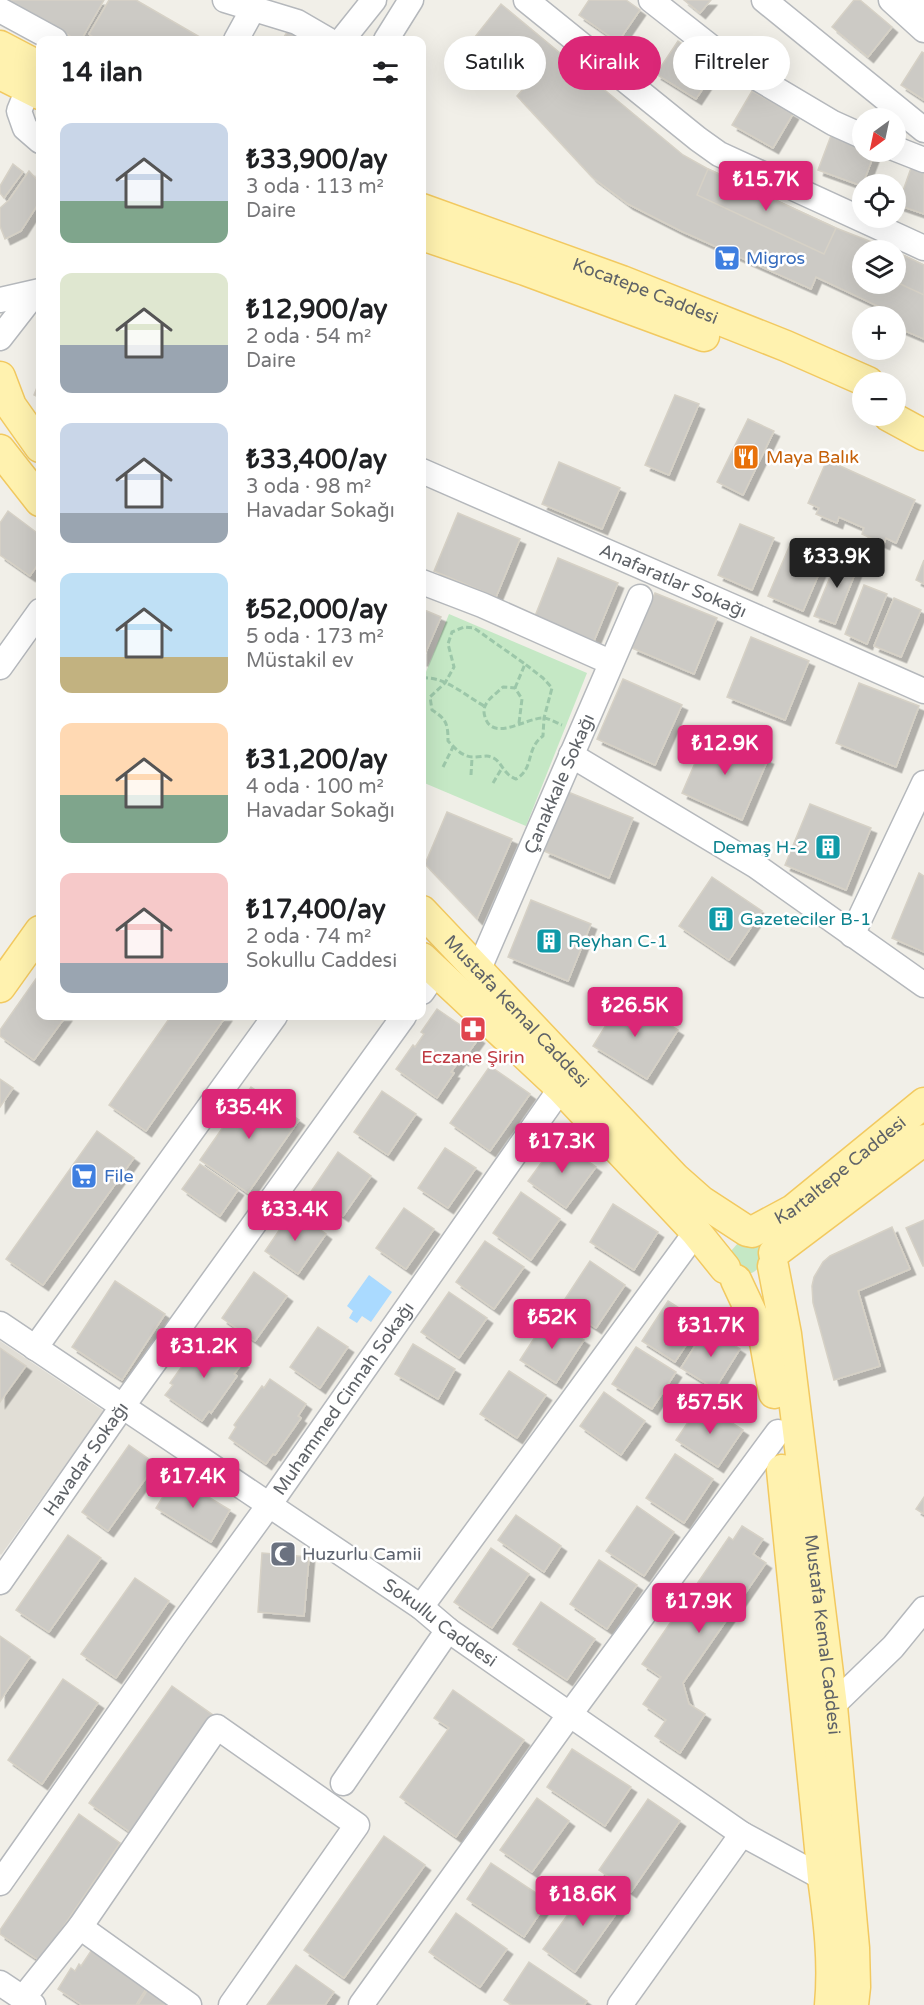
<!DOCTYPE html>
<html lang="tr">
<head>
<meta charset="utf-8">
<style>
  :root { --surface:#fff; --page:#f2f2f2; --text:#202124; --muted:#757577; --accent:#db2777 }
  body { margin:0; font-family:"Varela Round",sans-serif; background:var(--page); color:var(--text); height:100vh; display:flex; flex-direction:column; font-size:22px; white-space:nowrap }
  * { box-sizing:border-box; margin:0 }
  p { font-size:20px; color:var(--muted) }
  .icon { flex:none; width:33px; height:33px; fill:none; stroke:currentColor; stroke-width:2; stroke-linecap:round; stroke-linejoin:round }
  .map { position:relative; flex:1; overflow:hidden }
  .details { position:absolute; left:36px; top:36px; width:390px; height:984px; display:flex; flex-direction:column; background:var(--surface); border-radius:12px; box-shadow:0 6px 24px #0002 }
  .details>* { flex:none }
  .hud { position:absolute; left:444px; top:36px; width:390px; height:54px; display:flex; gap:12px }
  .needle { width:39px; rotate:213deg }
  .fabs { position:absolute; left:852px; top:108px; display:grid; gap:12px }
  .fabs a { display:grid; place-items:center; width:54px; height:54px; border-radius:50%; background:var(--surface); box-shadow:0 6px 24px #0002; font-size:30px }
  .price { position:absolute; translate:-50% -51px; padding:0 14px; border-radius:6px; background:var(--accent); color:#fff; font-size:20px; line-height:39px; filter:drop-shadow(0 2px 3px #0008) }
  .price::after { content:''; position:absolute; left:50%; top:36px; width:18px; height:14px; margin-left:-9px; background:inherit; clip-path:polygon(0 0,100% 0,50% 100%) }
  .price.active { background:#222; color:#fff }
  ul { padding:0; list-style:none }
  li { display:flex; align-items:center; gap:18px; height:150px; padding:0 24px }
  li span { display:grid; place-items:center; flex:none; width:168px; height:120px; border-radius:12px; color:#555 }
  li>.icon { margin-inline-start:auto }
  span .icon { width:72px; height:72px; fill:#fffc; stroke-width:1 }
  li b { font-size:26px }
  h2 { display:flex; justify-content:space-between; align-items:center; height:72px; padding:0 24px; font-size:26px }
  .chip { padding:0 21px; border-radius:27px; background:var(--surface); box-shadow:0 6px 24px #0002; font-size:21px; line-height:54px }
  .chip.active { background:var(--accent); color:#fff }
  .map>svg:first-child { display:block }
</style>
</head>
<body>
<div class="map">
<svg width="924" height="2005" viewBox="0 0 924 2005">
  <defs>
    <filter id="shadow"><feDropShadow dx="5.5" dy="5.5" stdDeviation="0" flood-color="#0004"/></filter>
  </defs>
  <rect width="100%" height="100%" fill="#f1efe8"/>
  <polygon fill="#e1ded6" points="0,1341 104,1411 1,1555 0,1554"/>
  <g fill="#c5e8c5">
    <polygon points="449,614 587,673 526,826 422,782 422,682"/>
    <path d="M738,1243L759,1245C767,1257 762,1271 748,1274L730,1256L731,1251Z"/>
  </g>
  <polygon fill="#aadaff" points="369,1275 392,1292 371,1322 362,1316 357,1323 349,1318 353,1311 347,1306"/>
  <g fill="#cccac5" stroke="#d6d1c6" stroke-width="1.5" filter="url(#shadow)">
    <polygon points="11,0 104,0 81,40 77,40 10,2"/>
    <polygon points="109,0 136,0 205,40 98,40 89,34"/>
    <polygon points="589,0 626,0 640,10 618,42 579,15"/>
    <polygon points="684,0 711,0 700,13"/>
    <polygon points="854,0 860,0 892,27 868,57 832,27"/>
    <polygon points="501,4 683,155 708,169 836,228 892,250 862,250 862,284 896,284 896,252 924,265 924,339 896,327 896,316 878,316 882,308 816,277 811,289 681,231 628,204 592,177 517,96 523,89 471,42"/>
    <polygon points="289,29 306,40 282,40"/>
    <polygon points="678,41 717,67 696,99 656,74"/>
    <polygon points="922,52 924,53 924,100 901,85"/>
    <polygon points="752,91 793,114 773,148 732,125"/>
    <polygon points="832,133 862,145 862,152 875,152 862,186 818,170"/>
    <polygon points="13,164 23,172 4,198 0,193 0,186"/>
    <polygon points="911,168 924,173 924,214 898,205"/>
    <polygon points="708,169 836,228 824,254 697,195"/>
    <polygon points="29,171 40,183 40,201 21,231 5,239 0,226 0,208 9,200"/>
    <polygon points="905,256 924,265 924,295 896,282 896,276"/>
    <polygon points="40,380 40,398 34,395"/>
    <polygon points="675,395 699,404 669,475 645,465"/>
    <polygon points="748,419 774,431 743,495 717,482"/>
    <polygon points="827,460 915,500 896,543 886,538 884,544 862,534 864,528 839,517 837,523 816,514 819,508 808,503"/>
    <polygon points="559,462 620,488 602,529 542,504"/>
    <polygon points="8,511 40,535 40,561 30,576 0,555 0,523"/>
    <polygon points="458,513 520,539 496,597 434,571"/>
    <polygon points="740,524 774,538 752,590 718,575"/>
    <polygon points="792,540 827,555 803,611 768,596"/>
    <polygon points="840,553 860,561 835,624 814,616"/>
    <polygon points="558,558 618,583 594,641 535,616"/>
    <polygon points="924,560 924,584 916,580"/>
    <polygon points="864,585 887,594 867,644 845,634"/>
    <polygon points="655,593 717,618 694,674 632,648"/>
    <polygon points="894,598 921,610 901,657 874,646"/>
    <polygon points="422,609 441,617 422,661"/>
    <polygon points="751,637 809,661 785,720 727,697"/>
    <polygon points="623,679 682,705 655,765 597,739"/>
    <polygon points="859,683 919,706 896,767 836,743"/>
    <polygon points="708,733 768,759 742,820 682,793"/>
    <polygon points="568,792 633,818 609,878 544,851"/>
    <polygon points="810,804 871,828 846,890 785,865"/>
    <polygon points="447,812 512,839 477,919 425,864"/>
    <polygon points="919,873 924,876 924,952 892,938"/>
    <polygon points="712,877 762,911 729,960 679,926"/>
    <polygon points="531,900 591,924 568,981 508,957"/>
    <polygon points="40,973 40,1016 66,1016 34,1060 0,1036 0,1030"/>
    <polygon points="624,996 678,1030 647,1079 593,1046"/>
    <polygon points="437,1009 479,1038 463,1060 461,1058 451,1072 454,1073 437,1098 396,1069 413,1045 415,1047 424,1034 421,1032"/>
    <polygon points="171,1016 226,1016 146,1131 109,1105"/>
    <polygon points="490,1066 530,1094 490,1151 450,1123"/>
    <polygon points="0,1079 13,1088 0,1107"/>
    <polygon points="251,1087 299,1120 248,1193 200,1160"/>
    <polygon points="382,1091 416,1114 388,1155 354,1132"/>
    <polygon points="97,1131 134,1158 43,1285 6,1259"/>
    <polygon points="558,1140 596,1167 566,1208 528,1181"/>
    <polygon points="445,1148 476,1168 448,1208 418,1188"/>
    <polygon points="338,1152 371,1176 343,1216 310,1193"/>
    <polygon points="200,1164 238,1190 220,1216 182,1189"/>
    <polygon points="521,1192 560,1219 531,1260 493,1233"/>
    <polygon points="613,1204 658,1232 634,1270 590,1242"/>
    <polygon points="404,1208 434,1229 406,1269 376,1248"/>
    <polygon points="293,1210 326,1234 298,1274 265,1251"/>
    <polygon points="924,1220 924,1266 923,1266 906,1228"/>
    <polygon points="892,1227 910,1269 858,1291 880,1366 834,1380 813,1303 812,1286 814,1277 823,1262 830,1256"/>
    <polygon points="485,1241 524,1267 494,1309 456,1282"/>
    <polygon points="590,1261 625,1285 596,1328 561,1305"/>
    <polygon points="254,1272 287,1296 255,1341 222,1318"/>
    <polygon points="115,1281 165,1314 122,1380 72,1347"/>
    <polygon points="449,1292 487,1318 459,1358 421,1332"/>
    <polygon points="668,1301 701,1322 675,1362 642,1341"/>
    <polygon points="548,1317 584,1340 556,1383 520,1360"/>
    <polygon points="318,1327 348,1347 320,1388 290,1367"/>
    <polygon points="707,1327 740,1349 715,1389 681,1368"/>
    <polygon points="206,1337 243,1362 234,1374 237,1376 211,1413 209,1411 202,1421 165,1395 173,1385 170,1383 198,1344 200,1345"/>
    <polygon points="413,1344 455,1369 438,1399 395,1374"/>
    <polygon points="636,1347 676,1372 652,1409 612,1384"/>
    <polygon points="0,1348 26,1366 0,1402"/>
    <polygon points="509,1371 546,1395 517,1438 480,1414"/>
    <polygon points="270,1379 306,1404 298,1416 301,1418 275,1455 273,1454 266,1464 229,1438 236,1427 234,1425 262,1386 264,1388"/>
    <polygon points="604,1392 645,1421 621,1455 580,1426"/>
    <polygon points="701,1403 743,1430 718,1467 676,1440"/>
    <polygon points="129,1445 156,1464 108,1531 82,1512"/>
    <polygon points="675,1454 713,1479 684,1523 646,1498"/>
    <polygon points="175,1477 230,1510 211,1542 156,1508"/>
    <polygon points="924,1497 924,1514 916,1509"/>
    <polygon points="637,1506 674,1532 644,1576 606,1551"/>
    <polygon points="516,1515 561,1546 544,1572 498,1540"/>
    <polygon points="742,1526 763,1539 753,1554 766,1563 683,1683 689,1704 705,1714 680,1753 655,1736 666,1720 643,1704 661,1677 642,1664 729,1537 733,1540"/>
    <polygon points="68,1535 101,1558 49,1632 16,1610"/>
    <polygon points="491,1548 529,1574 492,1628 454,1602"/>
    <polygon points="262,1553 309,1557 304,1616 258,1612"/>
    <polygon points="599,1560 637,1585 607,1629 570,1604"/>
    <polygon points="135,1578 169,1601 116,1678 81,1654"/>
    <polygon points="541,1602 595,1639 567,1680 513,1644"/>
    <polygon points="0,1636 30,1657 0,1701"/>
    <polygon points="63,1679 98,1703 42,1784 8,1760"/>
    <polygon points="172,1686 213,1715 130,1832 89,1803"/>
    <polygon points="453,1690 524,1740 456,1837 400,1797 449,1728 434,1718"/>
    <polygon points="572,1749 631,1787 605,1826 547,1787"/>
    <polygon points="537,1798 569,1821 532,1872 500,1850"/>
    <polygon points="648,1799 680,1821 631,1892 599,1870"/>
    <polygon points="79,1814 120,1843 40,1961 0,1934 0,1930"/>
    <polygon points="384,1836 425,1865 344,1978 304,1950"/>
    <polygon points="491,1863 548,1901 524,1937 467,1899"/>
    <polygon points="592,1881 623,1904 575,1972 543,1949"/>
    <polygon points="456,1913 507,1949 480,1987 429,1952"/>
    <polygon points="93,1948 149,1984 136,2005 82,2005 58,1989 71,1968 75,1971 79,1964 81,1966"/>
    <polygon points="529,1962 587,2001 584,2005 512,2005 504,2000"/>
    <polygon points="296,1965 334,1992 325,2005 267,2005"/>
    <polygon points="148,1989 175,2005 138,2005"/>
  </g>
  <g fill="none" stroke-linecap="round" stroke-linejoin="round">
    <defs>
      <g id="minor">
        <polyline points="225,0 297,22 328,40"/>
        <polyline points="526,0 698,139 719,154 924,248"/>
        <polyline points="651,0 730,62 833,123 862,136"/>
        <polyline points="764,0 924,130"/>
        <polyline points="891,0 924,30"/>
        <polyline points="921,0 924,3"/>
        <polyline points="0,10 55,40"/>
        <polyline points="236,40 253,9"/>
        <polyline points="342,40 374,0"/>
        <polyline points="386,40 411,0"/>
        <polyline points="28,89 19,111 25,128 40,141"/>
        <polyline points="896,149 924,160"/>
        <polyline points="0,300 40,291"/>
        <polyline points="0,338 35,293"/>
        <path id="s1" d="M422,471L736,608L924,691"/>
        <polyline points="422,582 482,605 610,662"/>
        <polyline points="0,667 40,611"/>
        <polyline points="571,755 756,866 924,985"/>
        <polyline points="852,935 924,783"/>
        <path id="s2" d="M478,971L640,597"/>
        <polyline points="422,992 436,972"/>
        <path id="s3" d="M0,1324L421,1607L448,1630L742,1834L823,1878"/>
        <polyline points="35,1348 275,1016"/>
        <path id="s4" d="M0,1582L122,1407L404,1016"/>
        <polyline points="421,1607 696,1232"/>
        <polyline points="832,1706 893,1647 924,1609"/>
        <polyline points="343,1783 448,1630"/>
        <path id="s5" d="M0,1883L178,1630L269,1505L561,1088"/>
        <polyline points="80,1927 189,2005"/>
        <polyline points="0,1983 33,2005"/>
        <polyline points="23,1998 80,1927 217,1727 357,1825 231,2005"/>
        <polyline points="361,2005 570,1714 778,1432"/>
        <polyline points="620,2005 742,1834"/>
      </g>
      <g id="major">
        <polyline points="0,46 40,67"/>
        <polyline points="0,74 40,94"/>
        <path id="s6" d="M422,209L622,281L786,346L868,382"/>
        <polyline points="422,235 525,270 704,336"/>
        <polyline points="0,377 11,406 40,447"/>
        <polyline points="889,416 924,435"/>
        <polyline points="0,450 40,501"/>
        <path id="s7" d="M422,911L675,1178L701,1201L747,1231"/>
        <polyline points="422,958 561,1088 696,1232 725,1268"/>
        <polyline points="0,987 40,931"/>
        <path id="s8" d="M752,1232L793,1210L924,1103"/>
        <polyline points="774,1253 924,1140"/>
        <path id="s9" d="M773,1266L786,1334L832,1706L854,1948L855,1987L853,2005"/>
        <polyline points="736,1280 765,1342 774,1393"/>
        <path d="M782,1470L823,1878C829,1921 834,1962 830,2005"/>
      </g>
    </defs>
    <use href="#minor" stroke="#b5b8bc" stroke-width="27"/>
    <use href="#major" stroke="#f2c960" stroke-width="33"/>
    <g stroke="#9cc7a9" stroke-width="3" stroke-dasharray="6 3" stroke-linecap="butt">
      <path d="M422,678C444,676 465,695 484,706"/>
      <path d="M515,688L525,664L543,678L552,688L544,718L543,736C525,749 535,768 516,779C502,774 502,760 491,757C487,755 481,757 476,757C463,758 456,749 448,741C448,723 446,719 432,710L430,697L445,683L454,667L448,644L452,632L464,627L474,628L525,664"/>
      <path d="M519,723L522,699L515,688L503,687C494,696 480,703 485,717C493,743 527,717 544,718C550,719 557,723 562,725"/>
      <polyline points="443,767 453,747"/>
      <polyline points="471,775 472,758"/>
      <polyline points="493,783 502,768"/>
    </g>
    <use href="#minor" stroke="#fff" stroke-width="24"/>
    <use href="#major" stroke="#fff2af" stroke-width="30"/>
  </g>
  <defs>
    <symbol id="supermarket-square" viewBox="-11 -11 22 22"><rect x="-9" y="-9" width="18" height="18" rx="4" fill="#3f7fe0" stroke="#fff"/><path d="M-6-5.5h2.5l.6 2H6L4.5 2H-2.5L-4.4-4H-6ZM-1.5 3.2a1.3 1.3 0 1 0 .1 0ZM3 3.2a1.3 1.3 0 1 0 .1 0Z" fill="#fff"/></symbol>
    <symbol id="restaurant-square" viewBox="-11 -11 22 22"><rect x="-9" y="-9" width="18" height="18" rx="4" fill="#e8710a" stroke="#fff"/><path d="M-5-6h1v4h1v-4h1v4h1v-4h1v5L-1.5 .5V6h-2V.5L-5-1ZM5-6V6H3V1.5H1.5Q1.5-4 5-6Z" fill="#fff"/></symbol>
    <symbol id="building-square" viewBox="-11 -11 22 22"><rect x="-9" y="-9" width="18" height="18" rx="4" fill="#0f9aa8" stroke="#fff"/><path d="M-4-6H4V6H1V3H-1V6H-4ZM-2.5-4.3h1.7v1.8h-1.7ZM.8-4.3h1.7v1.8H.8ZM-2.5-1h1.7V.8h-1.7ZM.8-1h1.7V.8H.8Z" fill="#fff"/></symbol>
    <symbol id="pharmacy-square" viewBox="-11 -11 22 22"><rect x="-9" y="-9" width="18" height="18" rx="4" fill="#e0444e" stroke="#fff"/><path d="M-2-6h4v4h4v4h-4v4h-4v-4h-4v-4h4Z" fill="#fff"/></symbol>
    <symbol id="mosque-square" viewBox="-11 -11 22 22"><rect x="-9" y="-9" width="18" height="18" rx="4" fill="#6b7280" stroke="#fff"/><path d="M3.5-4.9A6 6 0 1 0 3.5 4.9A5 5 0 1 1 3.5-4.9Z" fill="#fff"/></symbol>
  </defs>
  <g fill-rule="evenodd">
    <use href="#supermarket-square" x="712" y="243" width="30" height="30"/>
    <use href="#restaurant-square" x="731" y="442" width="30" height="30"/>
    <use href="#building-square" x="813" y="832" width="30" height="30"/>
    <use href="#building-square" x="706" y="904" width="30" height="30"/>
    <use href="#building-square" x="534" y="926" width="30" height="30"/>
    <use href="#pharmacy-square" x="458" y="1014" width="30" height="30"/>
    <use href="#supermarket-square" x="69" y="1161" width="30" height="30"/>
    <use href="#mosque-square" x="268" y="1539" width="30" height="30"/>
  </g>
  <g text-anchor="middle" stroke-width="5" stroke-linejoin="round" paint-order="stroke">
    <g font-size="18" fill="#366cbe" stroke="#fff" text-anchor="start">
      <text x="746" y="264">Migros</text>
      <text x="104" y="1182">File</text>
    </g>
    <g font-size="18" fill="#5f6368" stroke="#fff">
      <text dy="6" stroke="none"><textPath href="#s6" startOffset="238">Kocatepe Caddesi</textPath></text>
      <text dy="6" stroke="none"><textPath href="#s1" startOffset="274">Anafaratlar Sokağı</textPath></text>
      <text dy="6" stroke="none"><textPath href="#s2" startOffset="204">Çanakkale Sokağı</textPath></text>
      <text dy="6" stroke="none"><textPath href="#s7" startOffset="138">Mustafa Kemal Caddesi</textPath></text>
      <text dy="6" stroke="none"><textPath href="#s8" startOffset="108">Kartaltepe Caddesi</textPath></text>
      <text dy="6" stroke="none"><textPath href="#s5" startOffset="594">Muhammed Cinnah Sokağı</textPath></text>
      <text dy="6" stroke="none"><textPath href="#s4" startOffset="150">Havadar Sokağı</textPath></text>
      <text dy="6" stroke="none"><textPath href="#s3" startOffset="532">Sokullu Caddesi</textPath></text>
      <text dy="6" stroke="none"><textPath href="#s9" startOffset="372">Mustafa Kemal Caddesi</textPath></text>
    </g>
    <g font-size="18" fill="#c56008" stroke="#fff" text-anchor="start">
      <text x="766" y="463">Maya Balık</text>
    </g>
    <g font-size="18" fill="#0d838f" stroke="#fff" text-anchor="start">
      <text x="808" y="853" text-anchor="end">Demaş H-2</text>
      <text x="740" y="925">Gazeteciler B-1</text>
      <text x="568" y="947">Reyhan C-1</text>
    </g>
    <g font-size="18" fill="#be3a42" stroke="#fff">
      <text x="473" y="1063">Eczane Şirin</text>
    </g>
    <g font-size="18" fill="#5b616d" stroke="#fff" text-anchor="start">
      <text x="302" y="1560">Huzurlu Camii</text>
    </g>
  </g>
</svg>
<div class="fabs">
<a><svg class="needle" viewBox="-14 -14 28 28"><path d="M0-13l5 13h-10z" fill="#e53935"/><path d="M0 13l5-13h-10z" fill="#757577"/></svg></a>
<a><svg class="icon" aria-label="locate" viewBox="0 0 24 24"><circle cx="12" cy="12" r="6"/><path d="M12 2v4M12 18v4M2 12h4M18 12h4"/></svg></a>
<a><svg class="icon" aria-label="layers" viewBox="0 0 24 24"><path d="M12 4l9 5-9 5-9-5zM3 14l9 5 9-5"/></svg></a>
<a>+</a>
<a>−</a>
</div>
<b class="price" style="left:766px;top:212px">₺15.7K</b>
<b class="price active" style="left:837px;top:589px">₺33.9K</b>
<b class="price" style="left:725px;top:776px">₺12.9K</b>
<b class="price" style="left:635px;top:1038px">₺26.5K</b>
<b class="price" style="left:249px;top:1140px">₺35.4K</b>
<b class="price" style="left:562px;top:1174px">₺17.3K</b>
<b class="price" style="left:295px;top:1242px">₺33.4K</b>
<b class="price" style="left:552px;top:1350px">₺52K</b>
<b class="price" style="left:711px;top:1358px">₺31.7K</b>
<b class="price" style="left:204px;top:1379px">₺31.2K</b>
<b class="price" style="left:710px;top:1435px">₺57.5K</b>
<b class="price" style="left:193px;top:1509px">₺17.4K</b>
<b class="price" style="left:699px;top:1634px">₺17.9K</b>
<b class="price" style="left:583px;top:1927px">₺18.6K</b>
<div class="hud">
<a class="chip">Satılık</a>
<a class="chip active">Kiralık</a>
<a class="chip">Filtreler</a>
</div>
<section class="details">
<h2>14 ilan<svg class="icon" aria-label="filters" viewBox="0 0 24 24"><path d="M4 7h16M4 17h16"/><circle cx="9" cy="7" r="2"/><circle cx="15" cy="17" r="2"/></svg></h2>
<ul>
<li><span style="background:linear-gradient(#c9d6e8 65%,#7fa58c 0)"><svg class="icon" aria-label="home" viewBox="0 0 24 24"><path d="M3 11l9-7 9 7M6 9v11h12V9"/></svg></span><div><b>₺33,900/ay</b><p>3 oda · 113 m²</p><p>Daire</p></div></li>
<li><span style="background:linear-gradient(#dfe7d0 60%,#9aa5b1 0)"><svg class="icon" aria-label="home" viewBox="0 0 24 24"><path d="M3 11l9-7 9 7M6 9v11h12V9"/></svg></span><div><b>₺12,900/ay</b><p>2 oda · 54 m²</p><p>Daire</p></div></li>
<li><span style="background:linear-gradient(#c9d6e8 75%,#9aa5b1 0)"><svg class="icon" aria-label="home" viewBox="0 0 24 24"><path d="M3 11l9-7 9 7M6 9v11h12V9"/></svg></span><div><b>₺33,400/ay</b><p>3 oda · 98 m²</p><p>Havadar Sokağı</p></div></li>
<li><span style="background:linear-gradient(#bfe0f5 70%,#c2b280 0)"><svg class="icon" aria-label="home" viewBox="0 0 24 24"><path d="M3 11l9-7 9 7M6 9v11h12V9"/></svg></span><div><b>₺52,000/ay</b><p>5 oda · 173 m²</p><p>Müstakil ev</p></div></li>
<li><span style="background:linear-gradient(#ffd9b3 60%,#7fa58c 0)"><svg class="icon" aria-label="home" viewBox="0 0 24 24"><path d="M3 11l9-7 9 7M6 9v11h12V9"/></svg></span><div><b>₺31,200/ay</b><p>4 oda · 100 m²</p><p>Havadar Sokağı</p></div></li>
<li><span style="background:linear-gradient(#f6c9c9 75%,#9aa5b1 0)"><svg class="icon" aria-label="home" viewBox="0 0 24 24"><path d="M3 11l9-7 9 7M6 9v11h12V9"/></svg></span><div><b>₺17,400/ay</b><p>2 oda · 74 m²</p><p>Sokullu Caddesi</p></div></li>
</ul>
</section>
</div>
</body>
</html>
